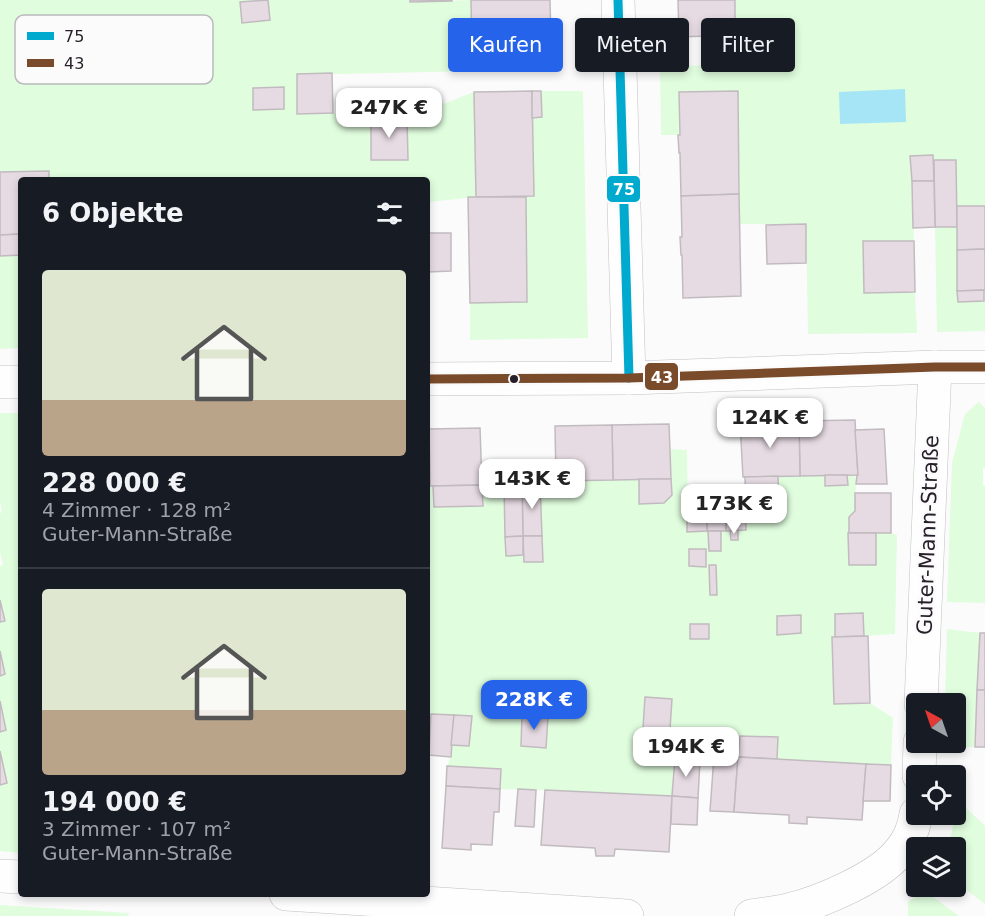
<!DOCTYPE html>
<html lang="de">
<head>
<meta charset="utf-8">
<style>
  :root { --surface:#171b24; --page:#20242c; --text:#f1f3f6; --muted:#9ea1a6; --line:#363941; --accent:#2563eb }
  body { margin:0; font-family:"DejaVu Sans",sans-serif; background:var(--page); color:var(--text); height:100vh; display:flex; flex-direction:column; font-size:22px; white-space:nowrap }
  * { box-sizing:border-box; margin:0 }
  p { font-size:20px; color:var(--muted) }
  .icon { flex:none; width:33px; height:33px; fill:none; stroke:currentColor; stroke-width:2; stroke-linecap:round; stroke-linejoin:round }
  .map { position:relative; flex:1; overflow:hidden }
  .details { position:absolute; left:18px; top:177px; width:412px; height:720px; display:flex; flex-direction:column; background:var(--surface); border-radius:6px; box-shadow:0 3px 9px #0003 }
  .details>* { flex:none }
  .top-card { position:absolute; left:448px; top:18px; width:446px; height:54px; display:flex; gap:12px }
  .needle { width:39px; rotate:320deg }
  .tools { position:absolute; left:906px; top:693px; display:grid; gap:12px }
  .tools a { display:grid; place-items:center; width:60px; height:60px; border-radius:6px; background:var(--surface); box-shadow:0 3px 9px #0003; font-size:30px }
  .price { position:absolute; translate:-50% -51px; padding:0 14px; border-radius:12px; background:#fff; color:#222; font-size:20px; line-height:39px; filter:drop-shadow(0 2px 3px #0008) }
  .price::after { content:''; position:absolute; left:50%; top:36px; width:18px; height:14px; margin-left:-9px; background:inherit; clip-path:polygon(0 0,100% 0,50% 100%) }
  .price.on { background:var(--accent); color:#fff }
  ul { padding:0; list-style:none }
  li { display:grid; align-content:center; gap:12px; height:318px; padding:0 24px }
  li+li { border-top:2px solid var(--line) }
  li span { display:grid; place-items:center; height:186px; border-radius:6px; color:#555 }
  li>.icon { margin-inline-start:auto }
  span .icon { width:108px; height:108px; fill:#fffc; stroke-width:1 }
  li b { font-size:26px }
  h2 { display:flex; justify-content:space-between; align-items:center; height:72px; padding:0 24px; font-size:26px }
  .pill { padding:0 21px; border-radius:6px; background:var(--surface); box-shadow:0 3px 9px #0003; font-size:21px; line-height:54px }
  .pill.on { background:var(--accent); color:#fff }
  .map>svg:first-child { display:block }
</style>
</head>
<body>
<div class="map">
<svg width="985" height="916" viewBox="0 0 985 916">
  <rect width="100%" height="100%" fill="#fbfbfb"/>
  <g fill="#e0fdde">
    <polygon points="0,0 410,0 411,2 471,0 473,71 297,75 297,114 333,113 371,118 407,118 474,92 476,197 428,202 428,180 49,180 48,171 0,172"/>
    <polygon points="735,0 985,0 985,205 957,206 956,160 934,160 933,156 911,157 914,241 863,242 864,293 915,292 917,333 808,334 806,224 740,224 738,91 680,92 680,135 661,135 660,66 753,65 752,42 736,43"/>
    <polygon points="541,91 583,91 588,338 470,340 470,303 527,302 526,197 534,196 532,118 542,117"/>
    <polygon points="935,227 957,227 958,301 985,290 985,331 937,332"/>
    <polygon points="21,255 21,348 0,349 0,256"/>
    <polygon points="979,402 985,408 985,468 983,468 983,486 985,486 985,603 947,602 952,463 965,414"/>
    <polygon points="0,413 21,413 21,853 0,851 0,785 7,783 0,751 0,732 6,729 0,701 0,676 5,674 0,651 0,622 5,621 0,600 0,566 3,565 0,552 0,513 2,512 0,502"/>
    <polygon points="670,449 687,450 688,532 746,530 746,520 779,518 778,476 855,475 856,484 855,511 849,517 849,565 876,565 876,533 891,533 897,535 895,634 864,636 863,613 835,614 835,637 832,637 834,703 870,703 893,718 891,765 777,759 777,737 740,736 738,757 714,756 700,760 675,758 672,796 545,790 500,789 501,769 447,766 451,757 451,745 471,717 432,714 428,772 428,486 433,486 434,507 482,506 482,485 504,484 506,556 523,555 524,562 543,562 540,483 556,481 639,479 664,503 672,495"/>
    <polygon points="947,629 980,633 975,747 944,747 944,743 956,742 956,704 945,703"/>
    <polygon points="964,806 985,826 985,904 956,882 956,848 947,847 951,836 956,809"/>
    <polygon points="925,891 959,916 908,916 908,902"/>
    <polygon points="0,905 129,913 128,916 0,916"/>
  </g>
  <polygon fill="#a5e5f5" points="905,89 906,122 840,124 839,92"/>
  <g fill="#e7dbe3" stroke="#c1bbbf" stroke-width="1.5">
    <polygon points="268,0 270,20 242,23 240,2"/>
    <polygon points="410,0 452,0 452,1 410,2"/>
    <polygon points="471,0 550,0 551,41 506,42 506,52 472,52"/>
    <polygon points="678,0 735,0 735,35 679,37"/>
    <polygon points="530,41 530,51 506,52 506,42"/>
    <polygon points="752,42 753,65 702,65 702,43"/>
    <polygon points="534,51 534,69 496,70 495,52"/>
    <polygon points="472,52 495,52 496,70 473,71"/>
    <polygon points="332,73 333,113 297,114 297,74"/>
    <polygon points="284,87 284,109 253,110 253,88"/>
    <polygon points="532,91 534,196 476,197 474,92"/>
    <polygon points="532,91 541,91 542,117 532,118"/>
    <polygon points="738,91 739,194 681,196 680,153 679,153 678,135 680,135 679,92"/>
    <polygon points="371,118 407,118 408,160 371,160"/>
    <polygon points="933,155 934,181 912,181 910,156"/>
    <polygon points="934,160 956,160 957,227 935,227"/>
    <polygon points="49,171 49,180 21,180 21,234 0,235 0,172"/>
    <polygon points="912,181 934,181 935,227 913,228"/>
    <polygon points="739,194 741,296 683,298 682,255 681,255 680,237 682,237 681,196"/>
    <polygon points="468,197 526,197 527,302 470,303"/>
    <polygon points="957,206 985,206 985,249 957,250"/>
    <polygon points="806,224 806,263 767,264 766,225"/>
    <polygon points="428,233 451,233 451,271 428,272"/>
    <polygon points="21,234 21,255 0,256 0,235"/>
    <polygon points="863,241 914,241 915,292 864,293"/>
    <polygon points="985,249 985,290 957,291 957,250"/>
    <polygon points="984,290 984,301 958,302 957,291"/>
    <polygon points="855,420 858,475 800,476 799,421"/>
    <polygon points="799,421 800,476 743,477 740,422"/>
    <polygon points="669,424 671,479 613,480 612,425"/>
    <polygon points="612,425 613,480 556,481 555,426"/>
    <polygon points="480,428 482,485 430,486 429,429"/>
    <polygon points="428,429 429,429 430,486 428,486"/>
    <polygon points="884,429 887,484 856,484 857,475 858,475 855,430"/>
    <polygon points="825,475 847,475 848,485 825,486"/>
    <polygon points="778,476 779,518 746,520 745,477"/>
    <polygon points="639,479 671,479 672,495 664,503 639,504"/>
    <polygon points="540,483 542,536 523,536 522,484"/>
    <polygon points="504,484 522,484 523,536 505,537"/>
    <polygon points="482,485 483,506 434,507 433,486"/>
    <polygon points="855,493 891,493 891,533 849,533 849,517 855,511"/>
    <polygon points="726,495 726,531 707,531 706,496"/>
    <polygon points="706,496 707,531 687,532 687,497"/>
    <polygon points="726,497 745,497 746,530 726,531"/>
    <polygon points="738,530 738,540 731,540 730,531"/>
    <polygon points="708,531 721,531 721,551 709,551"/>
    <polygon points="848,533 876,533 876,565 849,565"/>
    <polygon points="523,536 542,536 543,562 524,562"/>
    <polygon points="523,536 523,555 506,556 505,537"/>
    <polygon points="689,549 706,549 706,567 689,566"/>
    <polygon points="709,565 716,565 717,595 710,595"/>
    <polygon points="0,600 5,621 0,622"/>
    <polygon points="863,613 864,636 835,637 835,614"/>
    <polygon points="801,615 801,633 777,635 777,616"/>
    <rect x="690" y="624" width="19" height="15"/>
    <polygon points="980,633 985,633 985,690 977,690"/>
    <polygon points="868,636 870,703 834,704 832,637"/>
    <polygon points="0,651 5,674 0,676"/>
    <polygon points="977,690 985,690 985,747 975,747"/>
    <polygon points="645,697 672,699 670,729 643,728"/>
    <polygon points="0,701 6,730 0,732"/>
    <polygon points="431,714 454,715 451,757 429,755"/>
    <polygon points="454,715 472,716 469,746 451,745"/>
    <polygon points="522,715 548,716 546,748 521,746"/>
    <polygon points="740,736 778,737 777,759 738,757"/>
    <polygon points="0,751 7,783 0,785"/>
    <polygon points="714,756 738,757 734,812 710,811"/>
    <polygon points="738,757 866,764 862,820 807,817 807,824 789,823 789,815 734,812"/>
    <polygon points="675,758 700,760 698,798 672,796"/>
    <polygon points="866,764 891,765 890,801 863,801"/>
    <polygon points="447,766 501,769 500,789 446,786"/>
    <polygon points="446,786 500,789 499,812 494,812 492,845 471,844 471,850 442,848"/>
    <polygon points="518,789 536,790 534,827 515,826"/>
    <polygon points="545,790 672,796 669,852 615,849 614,856 596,856 595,848 541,845"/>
    <polygon points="672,796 698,798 697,825 671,824"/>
  </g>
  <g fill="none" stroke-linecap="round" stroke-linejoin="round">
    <defs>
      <g id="minor">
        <polyline points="618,0 629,378"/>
        <polyline points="428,379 629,378 935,367 985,367"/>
        <polyline points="0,382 21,382"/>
        <polyline points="921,704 935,367"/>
        <polyline points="919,776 920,742"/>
        <polyline points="0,876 21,877"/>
        <polyline points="286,894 627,916"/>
        <path d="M751,916C764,914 776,913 788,910C821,902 878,878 899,852C909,841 914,828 916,814"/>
      </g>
    </defs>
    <use href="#minor" stroke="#c2bfc4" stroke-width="34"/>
    <use href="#minor" stroke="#fefefe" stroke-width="33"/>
    <defs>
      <polyline id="bus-1" points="618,0 629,378"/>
      <polyline id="bus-2" points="428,379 629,378 935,367 985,367"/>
    </defs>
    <use href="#bus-1" stroke="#fbfbfb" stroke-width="14"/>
    <use href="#bus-2" stroke="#fbfbfb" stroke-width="14"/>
    <use href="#bus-1" stroke="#00a9ce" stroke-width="9"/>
    <use href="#bus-2" stroke="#7a4b2a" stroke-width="9"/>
  </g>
  <circle fill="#261f29" stroke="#fbfbfb" stroke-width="2" cx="514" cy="379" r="5"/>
  <g text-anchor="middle" stroke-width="5" stroke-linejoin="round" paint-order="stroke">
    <g font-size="21" fill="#261f29" stroke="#fbfbfb">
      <text transform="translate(928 535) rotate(-88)" y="7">Guter-Mann-Straße</text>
    </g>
  </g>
  <rect x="15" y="15" width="198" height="69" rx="9" fill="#fbfbfb" stroke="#bbb9bc" stroke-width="1.5"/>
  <rect x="27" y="32" width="27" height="8" fill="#00a9ce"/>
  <rect x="27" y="59" width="27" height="8" fill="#7a4b2a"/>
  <g font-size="16" fill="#261f29">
    <text x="64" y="42">75</text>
    <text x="64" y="69">43</text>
  </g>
  <g stroke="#fbfbfb" stroke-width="2">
    <rect x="606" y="175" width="35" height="28" rx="6" fill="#00a9ce"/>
    <rect x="644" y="362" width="35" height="29" rx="6" fill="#7a4b2a"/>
  </g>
  <g font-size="16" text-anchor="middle" font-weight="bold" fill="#fff">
    <text x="624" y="195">75</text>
    <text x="662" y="383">43</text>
  </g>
</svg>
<div class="tools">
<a><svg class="needle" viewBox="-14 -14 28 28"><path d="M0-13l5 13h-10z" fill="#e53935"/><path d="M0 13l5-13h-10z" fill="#9ea1a6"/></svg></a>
<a><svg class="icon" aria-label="locate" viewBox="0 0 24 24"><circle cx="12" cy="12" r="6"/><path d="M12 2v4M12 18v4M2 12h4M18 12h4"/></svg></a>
<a><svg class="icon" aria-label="layers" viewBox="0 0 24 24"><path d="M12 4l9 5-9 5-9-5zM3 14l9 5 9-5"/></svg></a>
</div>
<b class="price" style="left:389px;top:139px">247K €</b>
<b class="price" style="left:770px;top:449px">124K €</b>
<b class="price" style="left:532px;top:510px">143K €</b>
<b class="price" style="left:734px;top:535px">173K €</b>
<b class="price on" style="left:534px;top:731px">228K €</b>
<b class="price" style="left:686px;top:778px">194K €</b>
<div class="top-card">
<a class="pill on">Kaufen</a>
<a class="pill">Mieten</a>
<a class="pill">Filter</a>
</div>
<section class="details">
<h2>6 Objekte<svg class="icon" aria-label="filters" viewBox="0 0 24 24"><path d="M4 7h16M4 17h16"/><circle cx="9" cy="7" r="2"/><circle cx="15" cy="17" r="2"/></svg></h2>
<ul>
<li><span style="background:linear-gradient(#dfe7d0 70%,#b9a48a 0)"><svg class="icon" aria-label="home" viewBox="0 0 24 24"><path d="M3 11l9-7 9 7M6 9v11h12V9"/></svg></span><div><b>228 000 €</b><p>4 Zimmer · 128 m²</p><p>Guter-Mann-Straße</p></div></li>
<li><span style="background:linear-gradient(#dfe7d0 65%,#b9a48a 0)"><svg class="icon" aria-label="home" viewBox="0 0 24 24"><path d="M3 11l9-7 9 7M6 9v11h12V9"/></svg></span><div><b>194 000 €</b><p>3 Zimmer · 107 m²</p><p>Guter-Mann-Straße</p></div></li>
</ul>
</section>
</div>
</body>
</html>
